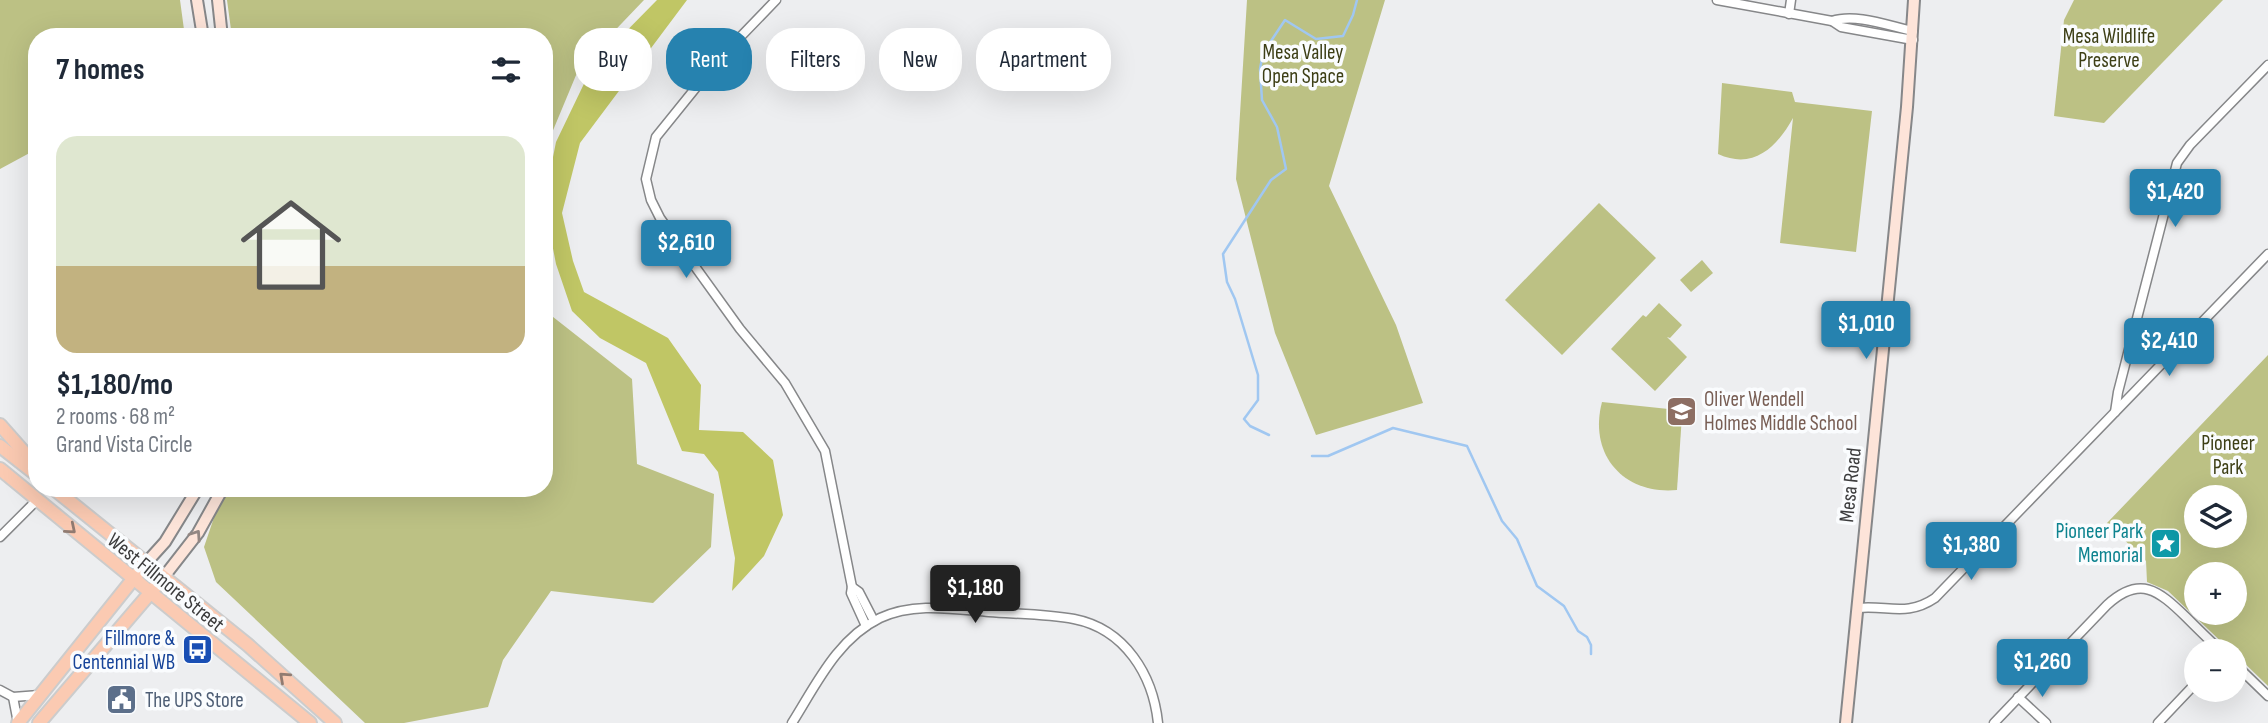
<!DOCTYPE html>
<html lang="en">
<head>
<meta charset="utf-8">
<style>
  :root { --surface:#fff; --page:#f2f2f3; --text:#1f2937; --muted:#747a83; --accent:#2682af }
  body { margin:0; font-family:"Sofia Sans Condensed",sans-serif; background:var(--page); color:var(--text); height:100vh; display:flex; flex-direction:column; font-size:26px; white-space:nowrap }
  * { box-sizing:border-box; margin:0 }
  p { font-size:23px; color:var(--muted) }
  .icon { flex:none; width:38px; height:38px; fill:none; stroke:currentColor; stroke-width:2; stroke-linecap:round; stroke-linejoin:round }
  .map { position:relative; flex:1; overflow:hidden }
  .details { position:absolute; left:28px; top:28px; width:525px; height:469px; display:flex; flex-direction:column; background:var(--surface); border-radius:28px; box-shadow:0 7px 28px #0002 }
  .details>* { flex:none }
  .banner { position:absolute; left:574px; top:28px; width:665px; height:63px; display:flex; gap:14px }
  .tools { position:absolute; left:2184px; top:485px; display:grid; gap:14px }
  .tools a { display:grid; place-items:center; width:63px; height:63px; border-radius:50%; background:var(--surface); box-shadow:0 7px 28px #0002; font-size:35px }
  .price { position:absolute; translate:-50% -60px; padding:0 16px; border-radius:7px; background:var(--accent); color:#fff; font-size:23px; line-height:46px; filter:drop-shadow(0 2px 4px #0008) }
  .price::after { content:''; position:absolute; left:50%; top:42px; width:21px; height:16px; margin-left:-10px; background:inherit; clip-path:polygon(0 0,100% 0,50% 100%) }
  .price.active { background:#222; color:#fff }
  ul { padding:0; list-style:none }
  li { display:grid; align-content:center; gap:14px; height:371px; padding:0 28px }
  li span { display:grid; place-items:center; height:217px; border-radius:21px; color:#555 }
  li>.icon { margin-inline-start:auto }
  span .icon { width:126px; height:126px; fill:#fffc; stroke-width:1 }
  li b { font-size:30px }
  h2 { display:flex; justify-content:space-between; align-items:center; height:84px; padding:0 28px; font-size:30px }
  .tag { padding:0 24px; border-radius:28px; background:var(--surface); box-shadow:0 7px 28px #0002; font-size:24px; line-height:63px }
  .tag.active { background:var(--accent); color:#fff }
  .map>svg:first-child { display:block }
</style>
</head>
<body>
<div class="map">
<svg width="2268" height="723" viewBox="0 0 2268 723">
  <rect width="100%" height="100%" fill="#edeef0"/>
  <g fill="#bcc184" fill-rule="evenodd">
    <polygon points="0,0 180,0 185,37 37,37 37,149 0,169"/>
    <polygon points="227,0 644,0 579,68 544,152 544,37 232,37"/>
    <polygon points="1247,0 1385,0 1329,186 1396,325 1423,403 1316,435 1275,333 1236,179"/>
    <polygon points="2074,0 2223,0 2104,123 2054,116 2064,20"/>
    <path d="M1722,83L1792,92L1795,102L1872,111L1856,252L1780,243L1793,118C1778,145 1755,171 1718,154Z"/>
    <polygon points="1599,203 1656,258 1562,355 1505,300"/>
    <polygon points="1702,260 1713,273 1691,292 1680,280"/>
    <polygon points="544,280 548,313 632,379 637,464 714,494 711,547 653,603 551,591 503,660 488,707 404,723 365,723 216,582 204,547 224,488 544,488"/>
    <polygon points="1659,303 1682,325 1670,338 1667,337 1687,357 1655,391 1611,349 1643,315 1646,317"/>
    <path d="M2268,355V686L2235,654V651H2231L2168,591L2147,582L2146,561L2107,523ZM2235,497V536H2196V497ZM2196,574H2235V612H2196Z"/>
    <path d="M1602,402L1678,410L1682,415L1677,490C1624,495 1588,455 1602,402Z"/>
  </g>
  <polygon fill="#c0c665" points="657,0 687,0 580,143 562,213 573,261 584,292 668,338 701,385 699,430 743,432 773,460 783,515 764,556 732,591 735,558 718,472 704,454 682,451 646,363 600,338 572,311 556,264 544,202 556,142 593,65"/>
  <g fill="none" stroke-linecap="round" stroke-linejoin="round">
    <g stroke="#a0c7f1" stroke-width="2.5">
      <polyline points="1269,435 1250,426 1244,419 1258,400 1258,375 1235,299 1227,282 1223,254 1271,180 1286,169 1277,127 1262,100 1260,69 1263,53 1285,20 1316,39 1343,36 1353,15 1357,0"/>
      <polyline points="1312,456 1328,456 1393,428 1467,446 1502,521 1517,539 1537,586 1564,606 1578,631 1587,637 1591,645 1591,654"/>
    </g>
    <defs>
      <g id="minor">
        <polyline points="776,0 719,59 656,137 646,179 651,200 660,218 740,329 785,383 825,451 852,587 851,593 866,626"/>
        <polyline points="1717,0 1832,21 1841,27 1913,40"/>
        <polyline points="1789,14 1791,0"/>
        <path d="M1832,21C1856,13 1889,26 1913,31"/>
        <polyline points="2115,412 2118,392 2177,163 2190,145 2268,65"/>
        <polyline points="0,537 37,500"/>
        <polyline points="852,587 859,592 874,621"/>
        <path d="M1858,608C1888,605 1907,617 1935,598L2268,254"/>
        <polyline points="2235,664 2268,696"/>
        <polyline points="0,690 13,697 39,695"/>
        <polyline points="13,697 18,723"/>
        <polyline points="2018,697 2046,723"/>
        <path d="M792,723C816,685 837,639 880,618C914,602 953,609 989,612C1017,614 1047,614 1074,619C1125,629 1153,675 1158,723"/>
        <path d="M1994,723L2107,605C2140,575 2158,590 2186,617C2197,628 2209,640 2221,651"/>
        <polyline points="2158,723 2196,683"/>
      </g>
      <g id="secondary">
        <polyline points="197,0 203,37"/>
        <polyline points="218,0 222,37"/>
        <polyline points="146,563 165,542 198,488"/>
        <polyline points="163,578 198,533 223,488"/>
        <polyline points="1846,723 1907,107 1914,0"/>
      </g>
      <g id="primary">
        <polyline points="0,425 37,467"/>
        <polyline points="0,446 37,475"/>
        <polyline points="0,469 310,723"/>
        <polyline points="53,488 248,645 335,723"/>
        <polyline points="18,723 146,563"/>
        <polyline points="39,723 163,578"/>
      </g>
    </defs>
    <use href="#minor" stroke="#868789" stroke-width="11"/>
    <use href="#secondary" stroke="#868789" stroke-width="14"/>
    <use href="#primary" stroke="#ccc" stroke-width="16"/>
    <use href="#minor" stroke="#fff" stroke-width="8"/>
    <use href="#secondary" stroke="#fde4d9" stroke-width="10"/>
    <use href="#primary" stroke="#fbcab2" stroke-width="12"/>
  </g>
  <defs><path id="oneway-chevron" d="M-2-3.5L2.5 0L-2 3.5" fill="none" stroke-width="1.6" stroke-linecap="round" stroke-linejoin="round" transform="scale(1.75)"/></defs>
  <g stroke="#917b71">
    <use href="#oneway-chevron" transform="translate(71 529) rotate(40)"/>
    <use href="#oneway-chevron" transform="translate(284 677) rotate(-138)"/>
  </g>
  <use stroke="#928783" href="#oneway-chevron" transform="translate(196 535) rotate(-56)"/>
  <defs>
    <symbol id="school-square" viewBox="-11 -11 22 22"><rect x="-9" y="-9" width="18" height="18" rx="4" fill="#8d6e63" stroke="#fafcfe"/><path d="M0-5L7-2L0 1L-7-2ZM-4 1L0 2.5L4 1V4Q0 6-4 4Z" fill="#fff"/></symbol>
    <symbol id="sight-square" viewBox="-11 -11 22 22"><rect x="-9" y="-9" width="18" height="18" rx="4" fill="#0f9aa8" stroke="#fafcfe"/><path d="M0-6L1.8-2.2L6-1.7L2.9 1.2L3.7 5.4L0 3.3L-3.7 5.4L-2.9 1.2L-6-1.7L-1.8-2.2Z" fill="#fff"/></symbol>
    <symbol id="bus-square" viewBox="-11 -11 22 22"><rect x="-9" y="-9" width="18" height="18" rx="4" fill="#1a4fb4" stroke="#fafcfe"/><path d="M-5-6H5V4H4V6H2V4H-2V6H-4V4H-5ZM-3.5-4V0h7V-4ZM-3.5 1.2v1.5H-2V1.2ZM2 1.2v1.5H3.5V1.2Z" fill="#fff"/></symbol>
    <symbol id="civic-square" viewBox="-11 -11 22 22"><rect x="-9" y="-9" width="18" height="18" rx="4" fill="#5c6f8a" stroke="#fafcfe"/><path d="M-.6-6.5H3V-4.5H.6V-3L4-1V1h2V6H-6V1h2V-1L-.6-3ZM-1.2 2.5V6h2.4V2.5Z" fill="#fff"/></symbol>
  </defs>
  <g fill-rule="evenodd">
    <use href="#school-square" x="1664" y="394" width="35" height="35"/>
    <use href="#sight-square" x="2148" y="526" width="35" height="35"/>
    <use href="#bus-square" x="180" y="632" width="35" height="35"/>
    <use href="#civic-square" x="104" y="682" width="35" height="35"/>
  </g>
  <g text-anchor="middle" stroke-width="7" stroke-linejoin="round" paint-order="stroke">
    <g font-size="21" fill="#3d3f16" stroke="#fafcfe">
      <text x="2109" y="43">Mesa Wildlife<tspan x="2109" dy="24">Preserve</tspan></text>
      <text x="1303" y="59">Mesa Valley<tspan x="1303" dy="24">Open Space</tspan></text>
      <text x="2228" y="450">Pioneer<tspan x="2228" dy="24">Park</tspan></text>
    </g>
    <g font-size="21" fill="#785e54" stroke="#fafcfe" text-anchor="start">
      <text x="1704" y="406">Oliver Wendell<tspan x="1704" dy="24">Holmes Middle School</tspan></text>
    </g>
    <g font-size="21" fill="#3b3b3c" stroke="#fafcfe">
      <text transform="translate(1850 485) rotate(-84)" y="7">Mesa Road</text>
      <text transform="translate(166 582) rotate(39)" y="7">West Fillmore Street</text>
    </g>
    <g font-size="21" fill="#0d838f" stroke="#fafcfe" text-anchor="end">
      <text x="2143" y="538">Pioneer Park<tspan x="2143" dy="24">Memorial</tspan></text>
    </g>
    <g font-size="21" fill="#164399" stroke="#fafcfe" text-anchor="end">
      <text x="175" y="645">Fillmore &amp;<tspan x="175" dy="24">Centennial WB</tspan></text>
    </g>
    <g font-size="21" fill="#4e5e75" stroke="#fafcfe" text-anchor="start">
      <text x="145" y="707">The UPS Store</text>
    </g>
  </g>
</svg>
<div class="tools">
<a><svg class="icon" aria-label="layers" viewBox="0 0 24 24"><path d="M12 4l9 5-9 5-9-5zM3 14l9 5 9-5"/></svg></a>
<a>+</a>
<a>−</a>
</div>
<b class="price" style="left:2175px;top:229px">$1,420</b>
<b class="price" style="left:686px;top:280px">$2,610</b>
<b class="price" style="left:1866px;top:361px">$1,010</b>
<b class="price" style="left:2169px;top:378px">$2,410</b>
<b class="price" style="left:1971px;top:582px">$1,380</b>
<b class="price active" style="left:975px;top:625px">$1,180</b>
<b class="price" style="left:2042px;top:699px">$1,260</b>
<div class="banner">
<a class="tag">Buy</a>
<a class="tag active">Rent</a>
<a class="tag">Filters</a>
<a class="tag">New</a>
<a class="tag">Apartment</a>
</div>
<section class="details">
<h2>7 homes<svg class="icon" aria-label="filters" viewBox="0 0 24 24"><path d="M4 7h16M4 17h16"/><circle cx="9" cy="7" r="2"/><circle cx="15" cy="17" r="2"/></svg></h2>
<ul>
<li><span style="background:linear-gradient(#dfe7d0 60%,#c2b280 0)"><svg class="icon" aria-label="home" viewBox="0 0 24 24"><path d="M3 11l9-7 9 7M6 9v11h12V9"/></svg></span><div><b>$1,180/mo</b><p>2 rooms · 68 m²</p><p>Grand Vista Circle</p></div></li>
</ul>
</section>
</div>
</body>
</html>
